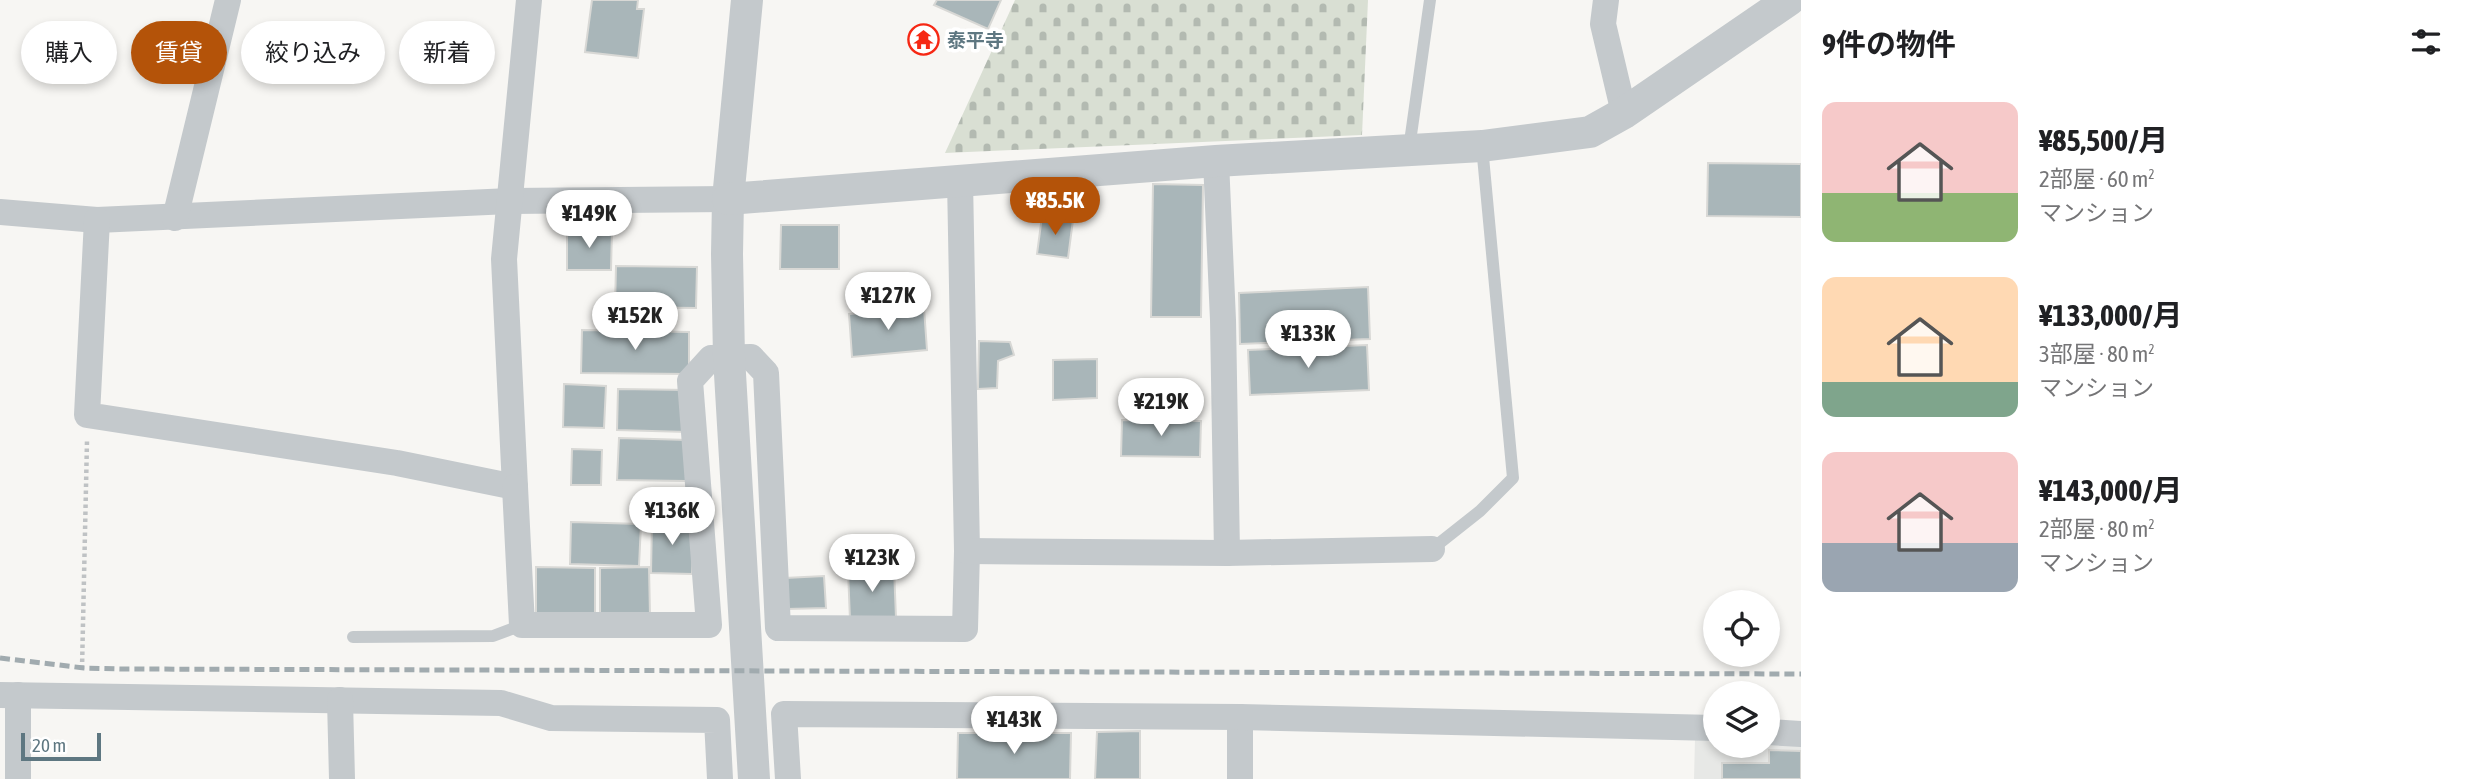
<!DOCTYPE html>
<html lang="ja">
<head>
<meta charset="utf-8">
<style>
  :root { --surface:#fff; --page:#f6f6f6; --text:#202124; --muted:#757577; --accent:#b45309 }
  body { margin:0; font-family:"Asap Condensed","Noto Sans JP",sans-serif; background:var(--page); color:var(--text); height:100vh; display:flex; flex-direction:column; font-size:26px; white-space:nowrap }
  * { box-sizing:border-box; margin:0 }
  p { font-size:23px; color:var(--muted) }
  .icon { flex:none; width:38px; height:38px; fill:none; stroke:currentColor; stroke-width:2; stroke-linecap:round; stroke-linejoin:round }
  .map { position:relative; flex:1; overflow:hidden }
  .side { display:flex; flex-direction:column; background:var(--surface); width:665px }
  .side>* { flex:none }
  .guide { position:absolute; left:21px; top:21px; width:665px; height:63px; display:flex; gap:14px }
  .tools { position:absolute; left:1703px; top:590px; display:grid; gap:14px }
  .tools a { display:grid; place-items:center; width:77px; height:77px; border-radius:50%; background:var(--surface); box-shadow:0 4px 10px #0003; font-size:35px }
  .scale { position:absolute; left:21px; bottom:18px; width:80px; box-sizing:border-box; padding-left:7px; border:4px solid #5e7781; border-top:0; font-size:19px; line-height:24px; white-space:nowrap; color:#5e7781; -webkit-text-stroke:5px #fff; paint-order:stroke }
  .price { position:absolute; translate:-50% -60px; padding:0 16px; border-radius:24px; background:#fff; color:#222; font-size:23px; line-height:46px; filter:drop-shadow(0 2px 4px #0008) }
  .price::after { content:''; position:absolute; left:50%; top:42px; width:21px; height:16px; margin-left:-10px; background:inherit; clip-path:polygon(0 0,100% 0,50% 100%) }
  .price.on { background:var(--accent); color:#fff }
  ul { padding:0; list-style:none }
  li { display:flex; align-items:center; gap:21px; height:175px; padding:0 21px }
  li span { display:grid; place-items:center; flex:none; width:196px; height:140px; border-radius:14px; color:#555 }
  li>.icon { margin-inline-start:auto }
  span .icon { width:84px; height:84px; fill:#fffc; stroke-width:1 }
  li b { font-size:30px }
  h2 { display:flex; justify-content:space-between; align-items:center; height:84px; padding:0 21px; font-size:30px }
  .chip { padding:0 24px; border-radius:32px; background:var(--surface); box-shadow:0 4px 10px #0003; font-size:24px; line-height:63px }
  .chip.on { background:var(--accent); color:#fff }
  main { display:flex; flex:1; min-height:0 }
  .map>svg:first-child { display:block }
</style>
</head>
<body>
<main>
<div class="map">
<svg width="1801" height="779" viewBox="0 0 1801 779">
  <defs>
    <pattern id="cemetery-stones" width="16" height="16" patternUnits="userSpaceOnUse" patternTransform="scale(1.75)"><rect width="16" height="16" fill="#d9dfd3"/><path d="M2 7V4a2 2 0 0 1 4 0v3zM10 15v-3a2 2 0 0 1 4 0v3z" fill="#b3bab1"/></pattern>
  </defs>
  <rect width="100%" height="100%" fill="#f7f6f3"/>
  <polygon fill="#e7e8e6" points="1695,739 1715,739 1715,746 1768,746 1768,739 1801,740 1801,779 1694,779"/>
  <polygon fill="url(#cemetery-stones)" points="1015,0 1368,0 1362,135 945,153"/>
  <g fill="#a9b6b9" stroke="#d8d8d5" stroke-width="2">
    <polygon points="592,0 638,0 637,9 644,9 638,58 585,52"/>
    <polygon points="937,0 1001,0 988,29 934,5"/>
    <polygon points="1708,163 1801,164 1801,217 1707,216"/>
    <polygon points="1153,184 1203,185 1201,317 1151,317"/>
    <polygon points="1042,216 1073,220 1068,258 1037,254"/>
    <polygon points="781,225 839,225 839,269 780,269"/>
    <polygon points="567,230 612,231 611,270 567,270"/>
    <polygon points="616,266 697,267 696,308 615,307"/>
    <polygon points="1368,287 1370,339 1240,344 1239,293"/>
    <polygon points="924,308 927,350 852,357 849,314"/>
    <polygon points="582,330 689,332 689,374 581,373"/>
    <polygon points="979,341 1010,342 1014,355 998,361 997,388 978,389"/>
    <polygon points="1367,345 1369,390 1250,395 1248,350"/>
    <polygon points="1097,359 1097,398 1053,400 1053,360"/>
    <polygon points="564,384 606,386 604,428 563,427"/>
    <polygon points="618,389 688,390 687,432 617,430"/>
    <polygon points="1122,420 1201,421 1200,457 1121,456"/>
    <polygon points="619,438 688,440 687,481 617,480"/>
    <polygon points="572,449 602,450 601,485 571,485"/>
    <polygon points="652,520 694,521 692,574 651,573"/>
    <polygon points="571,522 641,524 639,566 570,564"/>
    <polygon points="536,567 595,568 595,617 536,616"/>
    <polygon points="649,567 650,616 600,617 600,568"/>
    <polygon points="894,568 896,618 850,620 848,570"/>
    <polygon points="824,576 826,608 787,609 785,578"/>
    <polygon points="1140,731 1140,779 1095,779 1097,732"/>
    <polygon points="958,733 1071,733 1070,779 957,779"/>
    <polygon points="1769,750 1801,751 1801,779 1722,779 1722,763 1769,763"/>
  </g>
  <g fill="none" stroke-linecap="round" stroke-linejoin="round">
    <polyline stroke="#bfc2c4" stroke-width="4.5" stroke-dasharray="3.5 3.5" stroke-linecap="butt" points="82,669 87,441"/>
    <g stroke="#c4c9cc" stroke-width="12">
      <polyline points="1409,149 1430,0"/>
      <polyline points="1432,549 1480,511 1513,478 1482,146"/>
      <polyline points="353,637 493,636 522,625"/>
    </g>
    <g stroke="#c4c9cc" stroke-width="26">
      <polyline points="1606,0 1603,24 1624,113"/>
      <polyline points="1216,161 1223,320 1227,553"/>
      <polyline points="0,212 97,220 510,201 728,199"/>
      <polyline points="175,218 228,0"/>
      <polyline points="97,220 87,415 397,463 515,487 504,259 529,0"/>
      <polyline points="515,487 522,625 709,625 690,381 711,358 751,357 766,373 778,628 965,629 967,551 960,180"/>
      <polyline points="967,551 1227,553 1432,549"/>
      <polyline points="0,695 501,703 551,718 717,720 720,779"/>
      <polyline points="340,700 342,779"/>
      <polyline points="1240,717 1240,779"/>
      <polyline points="1768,732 1801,734"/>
      <polyline points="18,779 18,695"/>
      <polyline points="788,779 784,714 1240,717 1715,728"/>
    </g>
    <g stroke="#c4c9cc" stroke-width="32">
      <polyline points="747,0 728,199 727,254 729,357 754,779"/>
      <polyline points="728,199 1216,161 1482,146 1590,132 1624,113 1789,0"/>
    </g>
    <polyline stroke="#a1abaf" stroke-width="5" stroke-dasharray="10 5" stroke-linecap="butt" points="0,658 84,668 124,669 1801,674"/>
  </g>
  <defs>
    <symbol id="temple-ring" viewBox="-11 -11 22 22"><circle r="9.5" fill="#fff" stroke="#f62814" stroke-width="1.5"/><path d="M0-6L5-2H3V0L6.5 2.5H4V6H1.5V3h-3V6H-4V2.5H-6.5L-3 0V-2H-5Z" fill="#f62814"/></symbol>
  </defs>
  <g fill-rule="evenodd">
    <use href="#temple-ring" x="906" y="22" width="35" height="35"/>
  </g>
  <g text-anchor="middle" stroke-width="7" stroke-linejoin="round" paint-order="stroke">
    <g font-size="19" font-weight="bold" fill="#5e7781" stroke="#fff" text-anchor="start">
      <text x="947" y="47">泰平寺</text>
    </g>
  </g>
</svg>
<div class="tools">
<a><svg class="icon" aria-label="locate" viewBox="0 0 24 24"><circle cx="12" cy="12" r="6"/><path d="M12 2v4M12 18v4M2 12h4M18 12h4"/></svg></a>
<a><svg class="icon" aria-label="layers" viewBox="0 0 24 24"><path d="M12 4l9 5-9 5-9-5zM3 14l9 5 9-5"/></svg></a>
</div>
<div class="scale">20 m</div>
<b class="price on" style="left:1055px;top:237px">¥85.5K</b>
<b class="price" style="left:589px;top:250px">¥149K</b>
<b class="price" style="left:888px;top:332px">¥127K</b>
<b class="price" style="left:635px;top:352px">¥152K</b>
<b class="price" style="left:1308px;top:370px">¥133K</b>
<b class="price" style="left:1161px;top:438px">¥219K</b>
<b class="price" style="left:672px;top:547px">¥136K</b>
<b class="price" style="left:872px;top:594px">¥123K</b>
<b class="price" style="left:1014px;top:756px">¥143K</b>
<div class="guide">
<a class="chip">購入</a>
<a class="chip on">賃貸</a>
<a class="chip">絞り込み</a>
<a class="chip">新着</a>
</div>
</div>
<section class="side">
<h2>9件の物件<svg class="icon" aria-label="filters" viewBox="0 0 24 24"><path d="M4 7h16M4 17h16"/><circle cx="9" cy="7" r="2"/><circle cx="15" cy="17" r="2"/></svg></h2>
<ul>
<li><span style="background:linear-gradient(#f6c9c9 65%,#8fb573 0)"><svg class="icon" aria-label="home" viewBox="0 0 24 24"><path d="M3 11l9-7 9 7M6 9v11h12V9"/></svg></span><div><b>¥85,500/月</b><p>2部屋 · 60 m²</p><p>マンション</p></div></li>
<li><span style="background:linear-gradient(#ffd9b3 75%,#7fa58c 0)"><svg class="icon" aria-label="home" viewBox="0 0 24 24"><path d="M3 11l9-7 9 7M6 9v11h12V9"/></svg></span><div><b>¥133,000/月</b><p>3部屋 · 80 m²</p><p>マンション</p></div></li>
<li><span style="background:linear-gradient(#f6c9c9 65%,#9aa5b1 0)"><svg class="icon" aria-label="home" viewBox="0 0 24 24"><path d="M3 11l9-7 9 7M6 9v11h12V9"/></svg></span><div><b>¥143,000/月</b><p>2部屋 · 80 m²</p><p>マンション</p></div></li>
</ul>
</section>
</main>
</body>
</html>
